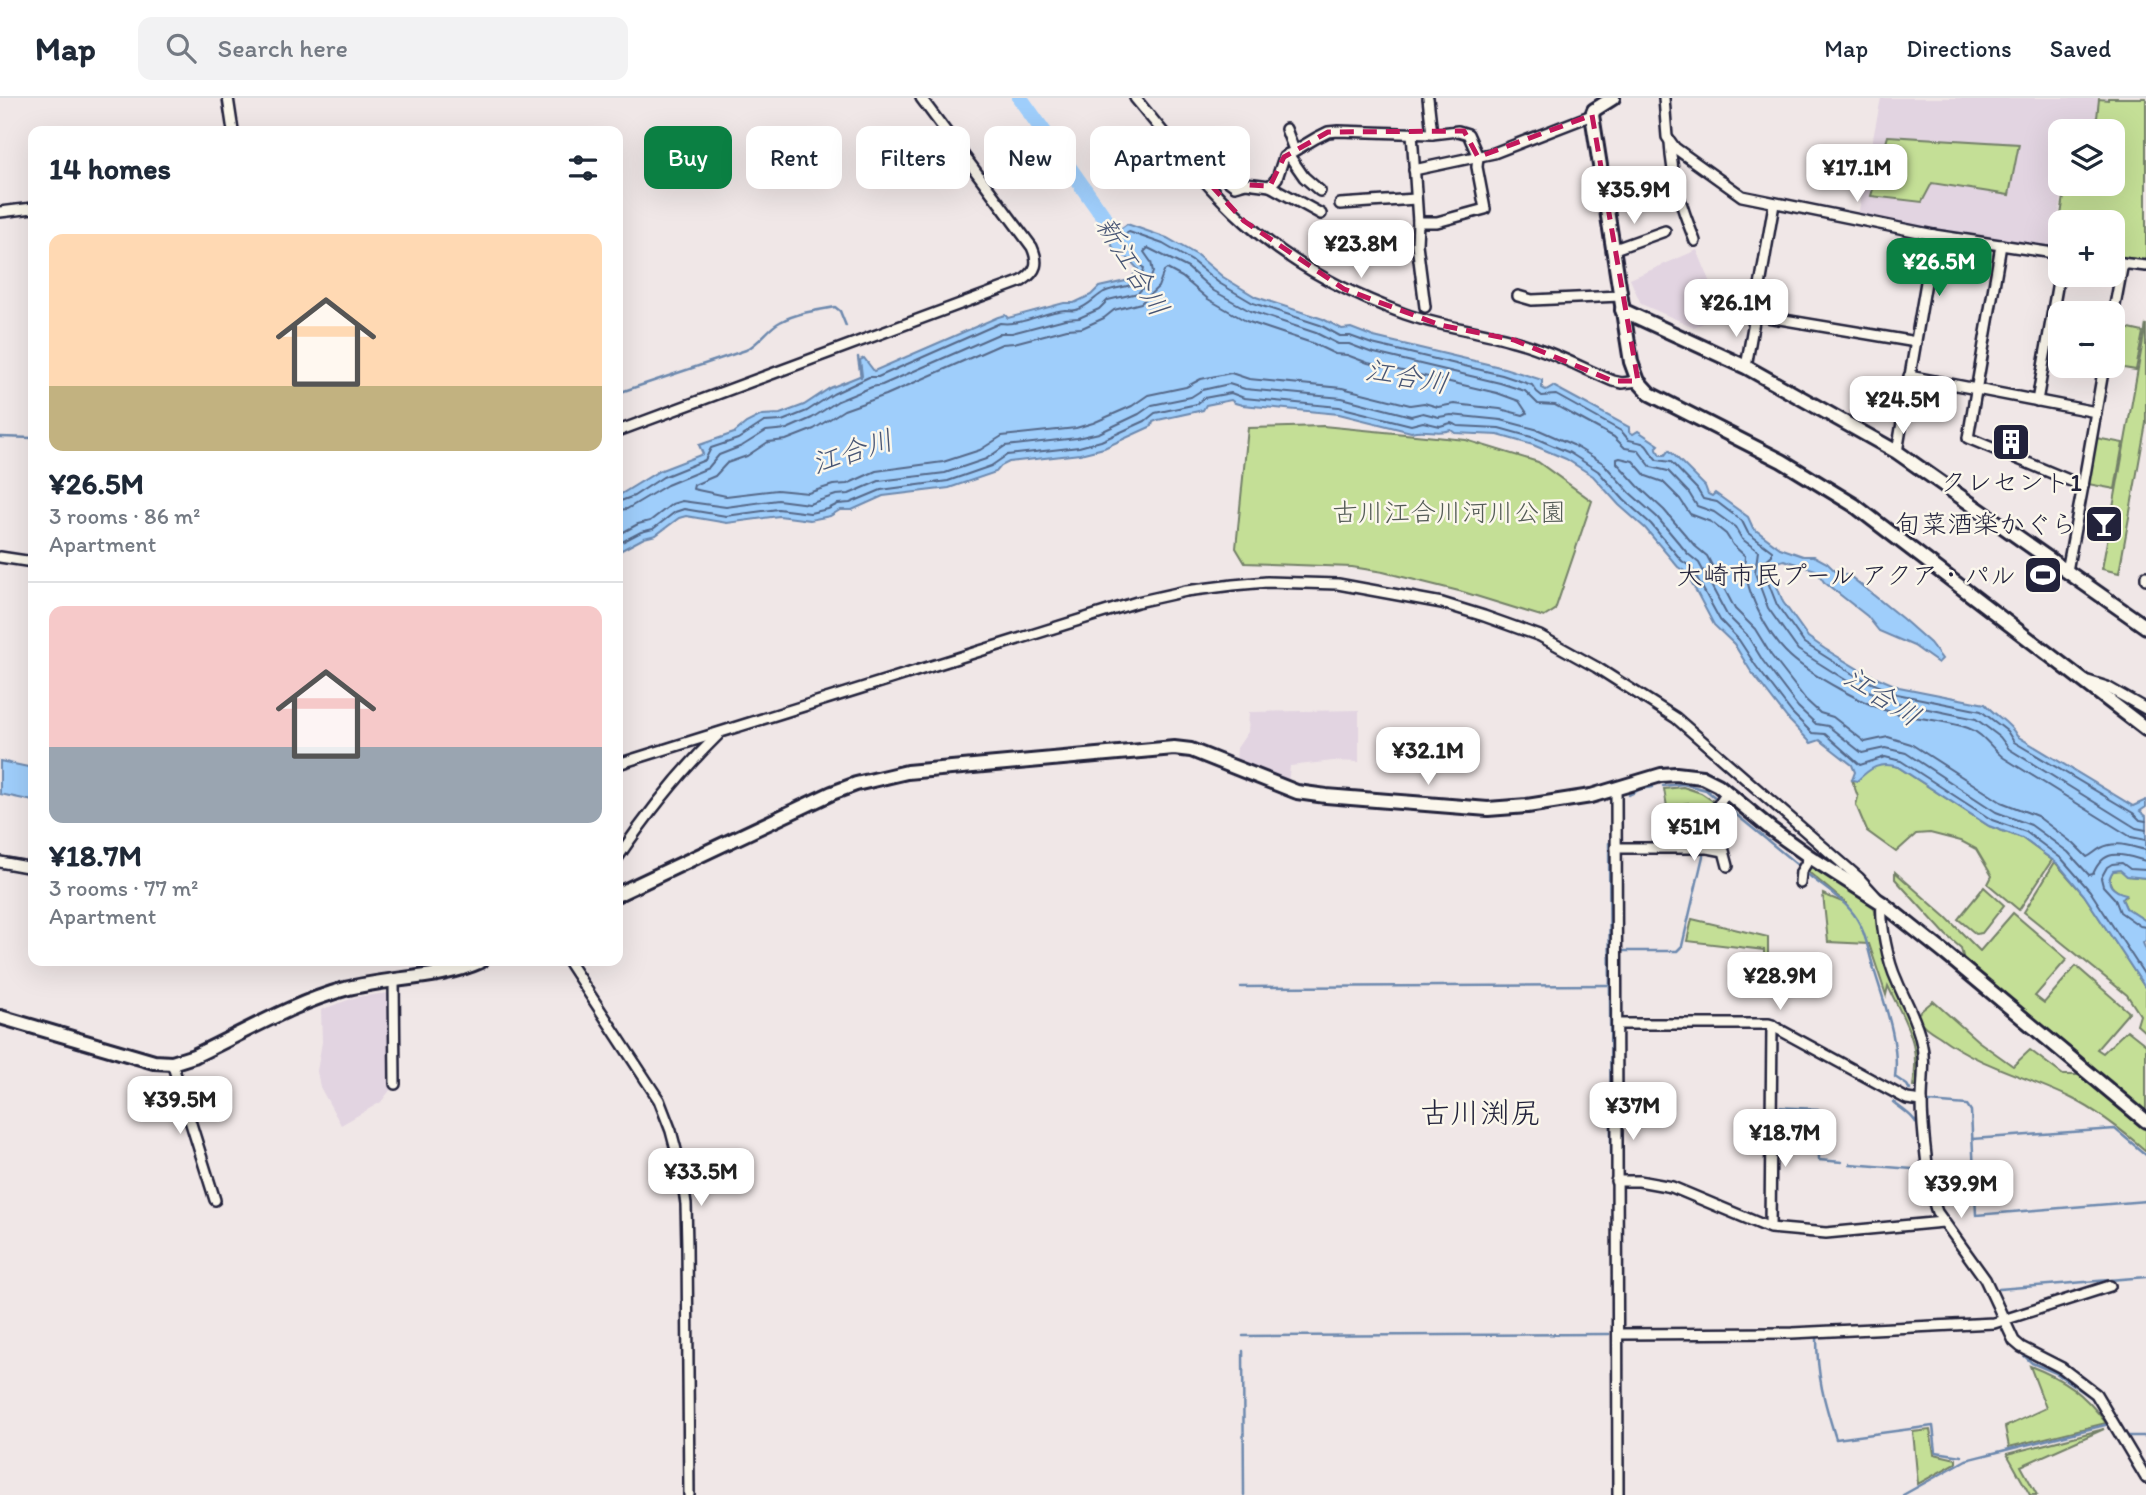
<!DOCTYPE html>
<html lang="en">
<head>
<meta charset="utf-8">
<style>
  :root { --surface:#fff; --page:#f2f2f3; --text:#1f2937; --muted:#747a83; --line:#e0e1e3; --accent:#0b8043 }
  body { margin:0; font-family:Itim,"Klee One",sans-serif; background:var(--page); color:var(--text); height:100vh; display:flex; flex-direction:column; font-size:26px; white-space:nowrap }
  * { box-sizing:border-box; margin:0 }
  p { font-size:23px; color:var(--muted) }
  .icon { flex:none; width:38px; height:38px; fill:none; stroke:currentColor; stroke-width:2; stroke-linecap:round; stroke-linejoin:round }
  .map { position:relative; flex:1; overflow:hidden }
  .drawer { position:absolute; left:28px; top:28px; width:595px; height:840px; display:flex; flex-direction:column; background:var(--surface); border-radius:14px; box-shadow:0 7px 28px #0002 }
  .drawer>* { flex:none }
  .hud { position:absolute; left:644px; top:28px; width:665px; height:63px; display:flex; gap:14px }
  .tools { position:absolute; left:2048px; top:21px; display:grid; gap:14px }
  .tools a { display:grid; place-items:center; width:77px; height:77px; border-radius:14px; background:var(--surface); box-shadow:0 7px 28px #0002; font-size:35px }
  .price { position:absolute; translate:-50% -60px; padding:0 16px; border-radius:14px; background:#fff; color:#222; font-size:23px; line-height:46px; filter:drop-shadow(0 2px 4px #0008) }
  .price::after { content:''; position:absolute; left:50%; top:42px; width:21px; height:16px; margin-left:-10px; background:inherit; clip-path:polygon(0 0,100% 0,50% 100%) }
  .price.active { background:var(--accent); color:#fff }
  ul { padding:0; list-style:none }
  li { display:grid; align-content:center; gap:14px; height:371px; padding:0 21px }
  li+li { border-top:2px solid var(--line) }
  li span { display:grid; place-items:center; height:217px; border-radius:14px; color:#555 }
  li>.icon { margin-inline-start:auto }
  span .icon { width:126px; height:126px; fill:#fffc; stroke-width:1 }
  li b { font-size:30px }
  h2 { display:flex; justify-content:space-between; align-items:center; height:84px; padding:0 21px; font-size:30px }
  .tag { padding:0 24px; border-radius:14px; background:var(--surface); box-shadow:0 7px 28px #0002; font-size:24px; line-height:63px }
  .tag.active { background:var(--accent); color:#fff }
  header { display:flex; align-items:center; gap:42px; box-sizing:border-box; height:98px; padding:0 35px; background:var(--surface); border-bottom:2px solid var(--line) }
  header strong { font-size:33px }
  nav { display:flex; gap:38px; margin-inline-start:auto; font-size:24px }
  .search { width:490px; height:63px; background:var(--page); display:flex; align-items:center; gap:18px; box-sizing:border-box; padding:0 24px; border-radius:14px; color:var(--muted); font-size:26px }
  .map>svg:first-child { display:block }
</style>
</head>
<body>
<header>
<strong>Map</strong>
<div class="search"><svg class="icon" aria-label="search" viewBox="0 0 24 24"><circle cx="10" cy="10" r="6"/><path d="M15 15l6 6"/></svg>Search here</div>
<nav><a>Map</a><a>Directions</a><a>Saved</a></nav>
</header>
<div class="map">
<svg width="2146" height="1397" viewBox="0 0 2146 1397">
  <rect width="100%" height="100%" fill="#f0e7e7"/>
  <filter id="ink" filterUnits="userSpaceOnUse"><feTurbulence type="fractalNoise" baseFrequency=".0143" numOctaves="2"/><feDisplacementMap in="SourceGraphic" scale="14" xChannelSelector="R" yChannelSelector="G"/><feConvolveMatrix kernelMatrix="1 2 1 2 8 2 1 2 1" color-interpolation-filters="sRGB"/></filter>
  <g filter="url(#ink)">
    <g fill="#e2d4e1">
      <polygon points="1881,0 2108,0 2108,2 2099,2 2096,30 2075,27 2073,33 2060,33 2060,86 2064,86 2053,148 1916,130 1858,117"/>
      <polygon points="1697,152 1724,216 1694,229 1641,206 1630,181"/>
      <polygon points="1359,612 1359,664 1333,663 1290,668 1288,686 1236,664 1237,650 1248,634 1249,614"/>
      <polygon points="389,895 391,991 381,1004 341,1027 320,989 317,973 322,944 321,912 356,899"/>
    </g>
    <g fill="#c4df96" stroke="#738068" stroke-width="2">
      <polygon points="2108,0 2146,0 2146,163 2112,157 2112,124 2060,124 2060,149 2056,148 2066,86 2112,86 2112,33 2074,33 2075,26 2096,29 2099,1 2108,2"/>
      <polygon points="1888,38 2019,46 2009,97 1932,85 1922,104 1871,98"/>
      <polygon points="2146,226 2146,325 2119,475 2102,471"/>
      <polygon points="2116,228 2143,234 2136,272 2111,268"/>
      <polygon points="1323,328 1466,342 1538,364 1592,403 1555,512 1544,519 1463,494 1383,474 1352,469 1245,465 1236,450 1248,330"/>
      <polygon points="2096,340 2123,345 2115,391 2088,386"/>
      <polygon points="1886,665 1898,669 1989,728 2022,740 2052,762 2019,812 1988,786 1992,778 1976,751 1961,743 1930,735 1916,736 1896,754 1867,733 1856,707 1858,699 1852,682 1857,682 1870,670"/>
      <polygon points="1683,689 1701,695 1713,703 1704,742 1700,745 1682,745 1679,728 1693,724 1688,705 1667,709 1664,691"/>
      <path d="M1810,764L1874,806L1878,833L1891,879L1917,937L1920,968L1918,990L1913,988C1921,944 1906,927 1888,888L1886,897L1869,846L1828,844L1823,796L1847,806L1805,771Z"/>
      <polygon points="2055,764 2084,797 2146,891 2146,935 2137,927 2140,917 2127,897 2024,814"/>
      <path d="M2121,772L2127,778L2146,780V823L2126,810L2122,801L2126,798C2114,792 2104,786 2113,773Z"/>
      <polygon points="1895,774 1946,819 1980,853 2013,815 2067,861 2035,898 2044,905 2076,868 2129,914 2097,951 2103,955 2127,932 2146,947 2146,1016 1964,863 1961,850 1946,837 1895,781"/>
      <polygon points="1984,789 2004,807 1982,835 1976,836 1958,821"/>
      <polygon points="1692,821 1768,839 1768,860 1764,860 1764,852 1687,843"/>
      <path d="M1933,903L1978,943L2013,968L2030,952L2063,977H2080L2146,1032V1053C2123,1033 2098,1013 2071,1000C2026,978 1981,969 1939,938C1929,932 1921,927 1916,917Z"/>
      <path d="M2030,1268C2064,1281 2084,1295 2106,1325L2009,1349L2005,1329L2046,1310Z"/>
      <polygon points="2104,1331 2021,1368 2037,1397 2030,1397 2007,1356"/>
      <polygon points="1930,1332 1934,1356 1956,1361 1956,1365 1918,1386 1913,1334"/>
    </g>
    <g fill="#9fcefb" stroke="#6d89ae" stroke-width="2">
      <path d="M1127,126L1167,140L1197,157L1223,179L1256,199L1323,221L1342,231L1351,230L1374,239L1504,270L1542,282V290L1546,292L1553,288L1629,329V334L1633,336L1638,333L1659,347L1656,350L1660,357H1665L1669,352L1705,388L1708,396L1712,398L1715,395L1748,419L1753,430L1780,450L1803,458H1814L1827,465L1835,473L1851,479L1903,521L1930,545L1942,561L1938,565L1914,548L1879,533L1867,518L1824,484L1816,472L1784,462L1771,466V472L1783,504L1808,539L1825,551L1860,572L1899,589L1985,606C1995,618 2010,624 2017,638L2133,708L2146,702V709L2140,713L2146,718V780L2127,778L2120,772L2113,773C2104,786 2113,793 2126,796L2122,801L2126,810L2146,823V842L2143,845L2146,852V891L2084,797L2058,766L2022,740L1989,728L1898,669C1880,663 1870,670 1857,683L1852,682L1855,674L1852,667L1820,642L1811,645L1787,620L1750,572L1734,546L1714,527L1686,474L1678,469L1645,430L1619,407L1593,378L1566,361L1533,347L1498,337L1455,335L1451,332C1437,337 1426,330 1411,334L1339,316L1242,307L1235,305L1231,302L1206,307L1203,312L1158,322L1153,324L1152,328L1104,350L1080,356L1009,364L1001,368L996,374L949,390L883,398L852,412H840L830,418L810,422L779,418L727,425L686,418L679,420L656,437L644,440L618,454V398L659,373L703,356L699,347L734,335L746,325L762,317L780,316L804,307L830,290L862,277L860,262L864,260L874,273L998,219L1005,217L1008,220L1064,205H1074L1091,197L1099,189L1130,182L1138,171L1123,155H1115L1109,139Z"/>
      <polygon points="0,663 33,670 33,703 0,696"/>
    </g>
    <g fill="none" stroke-linecap="round" stroke-linejoin="round">
      <g stroke="#546788" stroke-width="2">
        <polygon points="1167,171 1182,179 1208,201 1246,223 1312,245 1335,256 1347,257 1368,265 1497,295 1519,303 1527,315 1523,317 1500,311 1454,306 1438,309 1424,305 1410,307 1342,290 1249,281 1231,275 1201,281 1186,289 1148,297 1132,308 1093,325 1076,330 1002,338 980,352 943,364 876,373 847,386 833,387 808,395 777,392 726,398 693,391 694,387 715,378 727,365 747,358 768,344 786,342 814,331 844,312 886,297 1002,246 1014,245 1067,231 1082,230 1104,220 1114,212 1141,205 1158,189 1164,173"/>
        <path d="M618,404L634,398L663,379L705,362L711,350L738,341L764,324L782,323L807,313L833,296L869,279H878L1000,225C1022,228 1043,214 1065,212C1070,212 1072,213 1076,212C1088,209 1095,199 1104,194C1121,186 1139,193 1144,171L1132,154L1119,145V140L1129,134L1163,146L1192,163L1219,185L1253,205L1320,227L1340,238H1350L1372,246L1502,277L1532,287L1537,294L1542,298L1556,297L1621,333L1629,342C1654,347 1642,346 1657,362L1671,364L1697,391L1703,401L1717,404L1742,423L1748,435L1772,453V457L1764,464V474L1777,507L1804,545L1856,578L1897,596L1981,613L2007,633L2014,644L2133,715L2140,722L2146,723"/>
        <polyline points="618,412 627,411 667,387 708,370 719,357 742,348 766,333 787,331 812,320 838,303 872,289 882,287 1001,235 1012,235 1065,221 1079,220 1099,211 1108,202 1138,195 1150,182 1153,174 1151,164 1144,154 1148,150 1188,170 1214,193 1250,213 1316,235 1338,246 1349,246 1370,254 1500,285 1525,293 1538,306 1555,307 1614,339 1625,350 1638,352 1651,369 1668,373 1689,395 1697,408 1714,414 1735,429 1742,441 1758,453 1755,475 1768,510 1798,552 1852,586 1894,604 1976,621 2000,639 2009,651 2136,730 2146,732"/>
        <path d="M618,437L638,426L650,423L672,406L682,403L726,409L778,402L809,406L836,397L849,396L879,383L945,375L986,361L1005,348L1077,340L1099,335L1139,316L1152,307L1191,299L1202,292L1229,286L1245,291L1342,300L1411,318L1423,315L1439,319L1451,317L1501,322L1539,332L1573,347L1603,365L1630,395L1657,419L1688,456L1699,465L1727,517L1747,537L1763,563L1798,609L1816,626L1828,628L1862,655L1885,650L1906,655L1996,714L2031,727L2068,754L2089,777L2093,776C2105,748 2123,757 2146,763"/>
        <polyline points="618,446 641,434 653,431 675,414 684,411 726,418 778,411 810,415 828,411 838,406 850,405 881,392 948,383 991,368 1007,357 1079,349 1101,343 1145,323 1155,315 1197,306 1204,300 1231,295 1244,300 1339,309 1411,327 1423,324 1440,328 1451,325 1458,328 1499,330 1535,340 1570,355 1598,373 1624,402 1651,426 1682,463 1691,469 1720,522 1739,542 1756,568 1792,615 1812,635 1825,636 1860,667 1885,659 1901,663 1992,722 2026,734 2062,761 2090,793 2146,879"/>
        <path d="M2146,742L2131,739L2004,660C1992,651 1983,635 1968,630C1944,622 1918,621 1894,615C1865,607 1812,578 1790,558C1767,537 1742,489 1745,458L1733,447L1726,436L1711,424L1690,416L1680,401L1663,384L1646,378L1633,363L1620,360L1617,361V365L1638,388L1664,412L1695,448L1707,458L1735,511L1755,531L1771,557L1806,602L1820,615L1833,619L1865,644L1888,639L1911,646L2001,704L2037,718L2074,746L2087,759C2092,757 2095,753 2101,750C2116,742 2131,749 2146,752"/>
        <polyline points="2146,772 2130,771 2122,765 2112,766 2107,769 2101,780 2103,788 2115,801 2120,814 2140,828 2146,829"/>
      </g>
      <g stroke="#6d89ae" stroke-width="2.5">
        <polyline points="858,259 861,279"/>
        <path d="M618,295L746,252C761,244 768,230 780,224C797,215 817,212 835,209L840,213L846,228"/>
        <polyline points="0,339 33,340"/>
        <polyline points="1663,688 1683,686 1706,692 1800,769"/>
        <polyline points="1629,697 1641,691 1653,689"/>
        <polyline points="1609,745 1611,1057"/>
        <path d="M1805,774C1822,789 1845,801 1857,821C1866,835 1868,852 1873,868C1883,902 1900,943 1895,979L1907,987L1910,992"/>
        <polyline points="1621,853 1677,853 1682,848 1703,758"/>
        <polyline points="1241,889 1610,887"/>
        <polyline points="1622,930 1756,930 1768,931 1768,941"/>
        <polyline points="1835,967 1884,995"/>
        <path d="M1893,1004C1905,1014 1917,1019 1920,1035"/>
        <polyline points="1929,1004 1967,1007 1971,1013 1976,1117 2146,1103"/>
        <polyline points="1774,1009 1818,1011 1819,1062 1842,1064"/>
        <polyline points="1972,1041 2115,1031 2146,1057"/>
        <polyline points="1850,1066 1925,1072"/>
        <polyline points="1928,1097 1935,1121"/>
        <polyline points="1727,1117 1763,1132"/>
        <polyline points="1999,1191 2146,1179"/>
        <polyline points="1991,1204 1996,1217"/>
        <polyline points="2003,1231 2010,1243"/>
        <polyline points="1243,1238 1609,1236"/>
        <path d="M1817,1239C1817,1279 1824,1303 1836,1341L1933,1328L1936,1354L1962,1358"/>
        <polyline points="2014,1248 2032,1265 2056,1275 2092,1300 2108,1324"/>
        <polyline points="1243,1253 1244,1397"/>
        <polyline points="2126,1338 2146,1338"/>
        <polyline points="1903,1397 1966,1362 2109,1326"/>
      </g>
      <polyline stroke="#9fcefb" stroke-width="16" points="1020,0 1127,152"/>
      <defs>
        <g id="street">
          <polyline points="228,0 233,33"/>
          <path d="M1135,0C1170,42 1204,87 1245,124C1291,166 1347,195 1405,216C1441,229 1478,232 1514,243C1548,252 1580,269 1613,283L1622,285L1638,283"/>
          <polyline points="1428,0 1432,36"/>
          <polyline points="1664,0 1667,39 1675,50 1742,98 1934,137"/>
          <polyline points="1286,31 1294,52"/>
          <polyline points="1412,35 1418,124"/>
          <path d="M1670,44C1672,82 1681,108 1695,143"/>
          <polyline points="1173,46 1181,45 1198,61 1235,88 1246,85 1270,88 1277,80 1284,59 1316,40 1328,34 1338,33 1432,36 1458,33 1468,36 1478,59 1477,69 1485,111 1437,124 1418,124 1417,146 1425,209"/>
          <polyline points="1288,56 1304,79 1320,93"/>
          <polyline points="1414,72 1494,55 1592,17"/>
          <polyline points="1270,88 1321,116"/>
          <polyline points="1340,106 1416,101"/>
          <polyline points="1774,106 1755,217 1916,244"/>
          <polyline points="0,114 33,110"/>
          <polyline points="2001,147 1968,340 2083,388 2104,268"/>
          <polyline points="1612,152 1665,133"/>
          <polyline points="2112,164 2146,168"/>
          <polyline points="1518,198 1532,202 1620,198"/>
          <polyline points="2112,223 2123,165"/>
          <polyline points="1746,269 1755,217"/>
          <polyline points="1909,278 2096,314"/>
          <polyline points="2037,303 2060,172"/>
          <path d="M618,333L1022,183C1037,173 1039,165 1032,149L921,0"/>
          <polyline points="1897,354 1934,137 2060,156"/>
          <polyline points="0,459 33,464"/>
          <polyline points="2067,473 2083,388"/>
          <polyline points="2146,478 2146,481"/>
          <polyline points="2088,583 2107,589 2146,611"/>
          <path d="M618,666L1137,504L1186,493L1233,487L1267,484L1338,486L1442,505L1484,518L1540,538L1596,569L1676,620L1859,780L1882,805C1880,826 1888,864 1897,883C1905,903 1917,922 1921,943C1926,963 1922,982 1922,1002C1922,1028 1928,1091 1937,1114L1985,1181L2014,1243L2021,1249L2062,1270L2096,1296L2146,1380"/>
          <polyline points="1616,691 1618,1397"/>
          <path d="M1616,750H1708C1711,729 1712,711 1727,695"/>
          <polyline points="1708,750 1724,753 1728,768"/>
          <path d="M618,759C648,715 680,674 718,637"/>
          <polyline points="0,764 33,770"/>
          <polyline points="1800,785 1801,774 1810,759"/>
          <polyline points="568,863 659,1002 671,1033 680,1067 686,1106 687,1148 689,1397"/>
          <polyline points="394,882 395,986"/>
          <polyline points="1617,926 1769,926 1907,1001 1922,1003"/>
          <polyline points="172,965 215,1102"/>
          <polyline points="1616,1083 1639,1083 1672,1089 1770,1130 1826,1135 1943,1124"/>
          <polyline points="1770,1129 1772,927"/>
          <polyline points="1618,1236 1792,1235 1994,1225 2110,1188"/>
        </g>
        <g id="secondary">
          <polyline points="1613,0 1594,12 1592,17 1631,264 1638,283 1650,296 1782,363 1854,407 2146,631"/>
          <polyline points="1622,212 1746,269 1897,354 2146,529"/>
          <polyline points="618,796 832,695 856,686 907,674 1174,650 1191,652 1297,694 1326,698 1488,711 1527,708 1591,698 1661,677 1676,676 1702,679 1718,687 1771,731 1810,759 1882,805 1946,856 2146,1023"/>
          <path d="M0,919L154,964L172,965L194,958C243,935 293,905 345,891C389,879 439,882 481,863"/>
        </g>
      </defs>
      <use href="#street" stroke="#22223b" stroke-width="14"/>
      <use href="#secondary" stroke="#22223b" stroke-width="18"/>
      <use href="#street" stroke="#fbf7ec" stroke-width="9"/>
      <use href="#secondary" stroke="#fbf7ec" stroke-width="12"/>
    </g>
  </g>
  <path fill="none" stroke="#c2185b" stroke-width="5" stroke-dasharray="14 9" stroke-linejoin="round" d="M1592,17L1638,283H1613L1514,242L1440,227L1344,191L1244,123L1173,46L1181,45L1232,86L1270,88L1284,59L1328,34L1464,33L1478,59Z"/>
  <defs>
    <symbol id="building-square" viewBox="-11 -11 22 22"><rect x="-9" y="-9" width="18" height="18" rx="4" fill="#22223b" stroke="#fbf7ec"/><path d="M-4-6H4V6H1V3H-1V6H-4ZM-2.5-4.3h1.7v1.8h-1.7ZM.8-4.3h1.7v1.8H.8ZM-2.5-1h1.7V.8h-1.7ZM.8-1h1.7V.8H.8Z" fill="#fff"/></symbol>
    <symbol id="bar-square" viewBox="-11 -11 22 22"><rect x="-9" y="-9" width="18" height="18" rx="4" fill="#22223b" stroke="#fbf7ec"/><path d="M-6-5H6L.8 .8V4.5H3.5V6h-7V4.5H-.8V.8Z" fill="#fff"/></symbol>
    <symbol id="stadium-square" viewBox="-11 -11 22 22"><rect x="-9" y="-9" width="18" height="18" rx="4" fill="#22223b" stroke="#fbf7ec"/><path d="M0-5a6.5 5 0 1 0 0 10a6.5 5 0 1 0 0-10ZM-3.5-1.8h7v3.6h-7Z" fill="#fff"/></symbol>
  </defs>
  <g fill-rule="evenodd">
    <use href="#building-square" x="1989" y="322" width="44" height="44"/>
    <use href="#bar-square" x="2082" y="404" width="44" height="44"/>
    <use href="#stadium-square" x="2021" y="455" width="44" height="44"/>
  </g>
  <g text-anchor="middle" stroke-width="5" stroke-linejoin="round" paint-order="stroke">
    <g font-size="26" fill="#22223b" stroke="#fbf7ec" text-anchor="end">
      <text x="2011" y="393" text-anchor="middle">クレセント1</text>
      <text x="2077" y="435">旬菜酒楽かぐら</text>
      <text x="2016" y="486">大崎市民プール アクア・パル</text>
    </g>
    <g font-size="26" fill="#535b56" stroke="#fbf7ec">
      <text x="1449" y="423">古川江合川河川公園</text>
    </g>
    <g font-size="28" font-style="italic" fill="#485675" stroke="#fbf7ec">
      <text transform="translate(1133 168) rotate(58)" y="10">新江合川</text>
      <text transform="translate(1407 278) rotate(10)" y="10">江合川</text>
      <text transform="translate(852 353) rotate(-18)" y="10">江合川</text>
      <text transform="translate(1883 598) rotate(33)" y="10">江合川</text>
    </g>
    <g font-size="30" fill="#22223b" stroke="#fbf7ec">
      <text x="1480" y="1025">古川渕尻</text>
    </g>
  </g>
</svg>
<div class="tools">
<a><svg class="icon" aria-label="layers" viewBox="0 0 24 24"><path d="M12 4l9 5-9 5-9-5zM3 14l9 5 9-5"/></svg></a>
<a>+</a>
<a>−</a>
</div>
<b class="price" style="left:1857px;top:106px">¥17.1M</b>
<b class="price" style="left:1634px;top:128px">¥35.9M</b>
<b class="price" style="left:1361px;top:182px">¥23.8M</b>
<b class="price active" style="left:1939px;top:200px">¥26.5M</b>
<b class="price" style="left:1736px;top:241px">¥26.1M</b>
<b class="price" style="left:1903px;top:338px">¥24.5M</b>
<b class="price" style="left:1428px;top:689px">¥32.1M</b>
<b class="price" style="left:1694px;top:765px">¥51M</b>
<b class="price" style="left:1780px;top:914px">¥28.9M</b>
<b class="price" style="left:180px;top:1038px">¥39.5M</b>
<b class="price" style="left:1633px;top:1044px">¥37M</b>
<b class="price" style="left:1785px;top:1071px">¥18.7M</b>
<b class="price" style="left:701px;top:1110px">¥33.5M</b>
<b class="price" style="left:1961px;top:1122px">¥39.9M</b>
<div class="hud">
<a class="tag active">Buy</a>
<a class="tag">Rent</a>
<a class="tag">Filters</a>
<a class="tag">New</a>
<a class="tag">Apartment</a>
</div>
<section class="drawer">
<h2>14 homes<svg class="icon" aria-label="filters" viewBox="0 0 24 24"><path d="M4 7h16M4 17h16"/><circle cx="9" cy="7" r="2"/><circle cx="15" cy="17" r="2"/></svg></h2>
<ul>
<li><span style="background:linear-gradient(#ffd9b3 70%,#c2b280 0)"><svg class="icon" aria-label="home" viewBox="0 0 24 24"><path d="M3 11l9-7 9 7M6 9v11h12V9"/></svg></span><div><b>¥26.5M</b><p>3 rooms · 86 m²</p><p>Apartment</p></div></li>
<li><span style="background:linear-gradient(#f6c9c9 65%,#9aa5b1 0)"><svg class="icon" aria-label="home" viewBox="0 0 24 24"><path d="M3 11l9-7 9 7M6 9v11h12V9"/></svg></span><div><b>¥18.7M</b><p>3 rooms · 77 m²</p><p>Apartment</p></div></li>
</ul>
</section>
</div>
</body>
</html>
